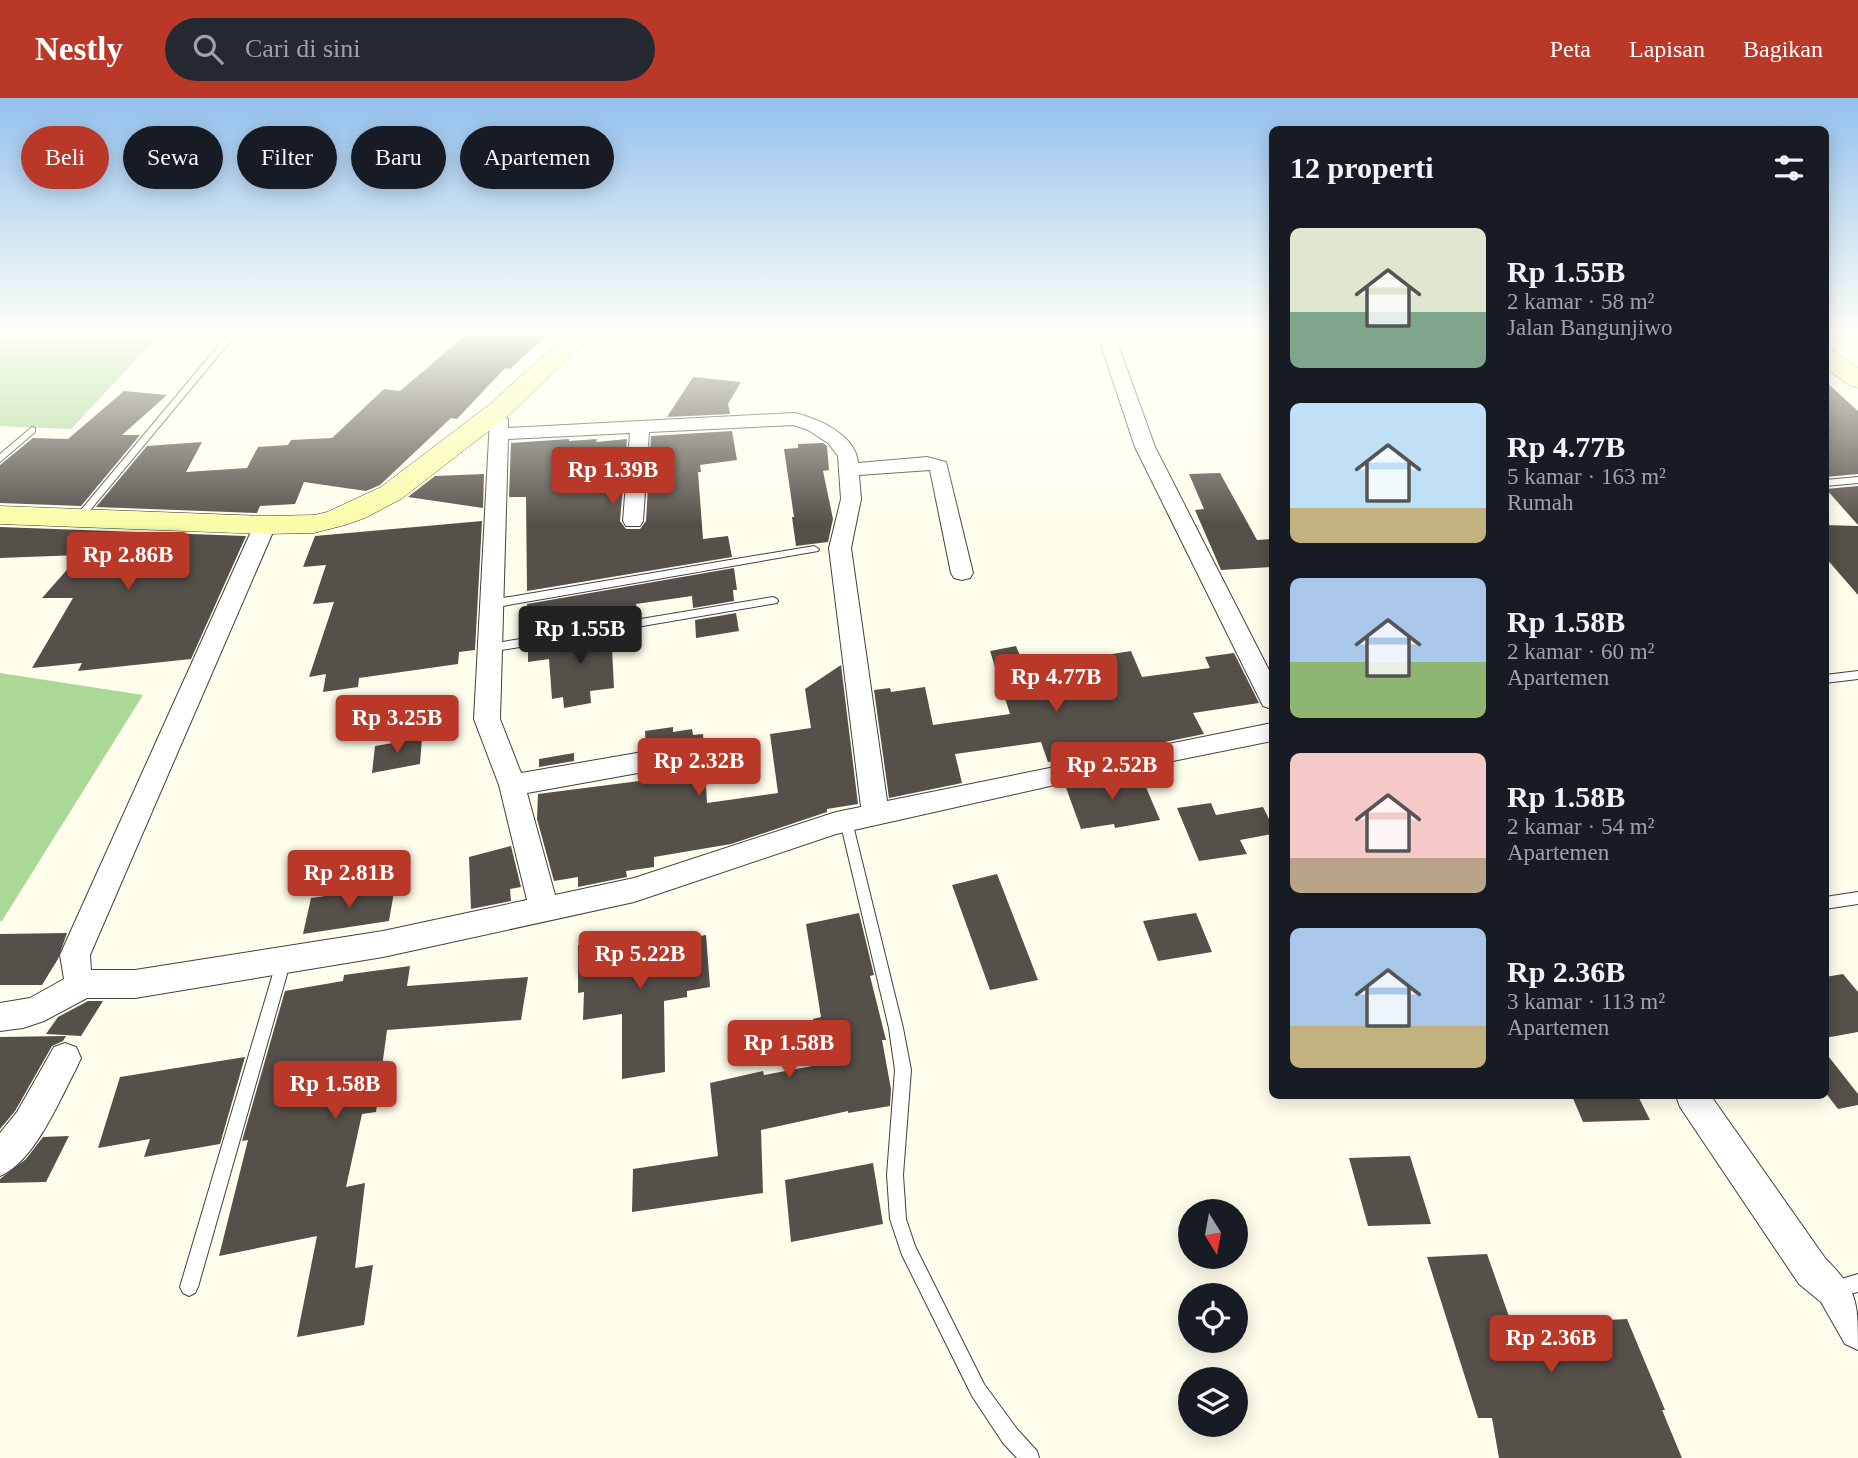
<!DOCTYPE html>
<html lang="id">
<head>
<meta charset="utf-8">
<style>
  :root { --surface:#171b24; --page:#242831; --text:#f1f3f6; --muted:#9ea1a6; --accent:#b93828 }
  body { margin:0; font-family:"Times New Roman",serif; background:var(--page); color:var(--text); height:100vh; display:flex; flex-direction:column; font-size:26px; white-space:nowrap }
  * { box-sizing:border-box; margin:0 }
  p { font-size:23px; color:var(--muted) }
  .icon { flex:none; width:38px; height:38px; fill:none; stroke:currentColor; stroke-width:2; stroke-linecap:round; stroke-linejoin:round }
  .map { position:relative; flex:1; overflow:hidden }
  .side { position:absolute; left:1269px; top:28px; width:560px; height:973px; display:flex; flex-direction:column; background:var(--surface); border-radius:10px; box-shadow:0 4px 18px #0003 }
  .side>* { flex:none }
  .hud { position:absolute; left:21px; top:28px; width:665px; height:63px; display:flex; gap:14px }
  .needle { width:46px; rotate:169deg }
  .buttons { position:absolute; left:1178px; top:1101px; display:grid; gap:14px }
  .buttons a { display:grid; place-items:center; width:70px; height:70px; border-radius:50%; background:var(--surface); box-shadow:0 4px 18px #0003; font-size:35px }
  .price { position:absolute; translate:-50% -60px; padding:0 16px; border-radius:7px; background:var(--accent); color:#fff; font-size:23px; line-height:46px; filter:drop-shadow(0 2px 4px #0008) }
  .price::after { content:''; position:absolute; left:50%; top:42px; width:21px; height:16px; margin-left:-10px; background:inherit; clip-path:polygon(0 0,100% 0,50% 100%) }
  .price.selected { background:#222; color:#fff }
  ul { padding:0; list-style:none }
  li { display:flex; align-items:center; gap:21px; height:175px; padding:0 21px }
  li span { display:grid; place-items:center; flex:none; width:196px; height:140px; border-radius:10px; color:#555 }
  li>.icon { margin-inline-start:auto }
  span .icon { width:84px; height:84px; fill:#fffc; stroke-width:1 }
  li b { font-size:30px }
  h2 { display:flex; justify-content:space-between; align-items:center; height:84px; padding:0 21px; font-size:30px }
  .pill { padding:0 24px; border-radius:32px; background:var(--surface); box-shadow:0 4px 18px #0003; font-size:24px; line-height:63px }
  .pill.selected { background:var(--accent); color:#fff }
  header { display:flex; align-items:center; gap:42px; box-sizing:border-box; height:98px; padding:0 35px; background:var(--accent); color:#fff }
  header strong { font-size:33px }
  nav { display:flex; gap:38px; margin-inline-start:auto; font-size:24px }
  .search { width:490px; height:63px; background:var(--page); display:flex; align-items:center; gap:18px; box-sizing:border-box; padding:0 24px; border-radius:38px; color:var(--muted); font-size:26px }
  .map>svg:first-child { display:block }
</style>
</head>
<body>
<header>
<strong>Nestly</strong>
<div class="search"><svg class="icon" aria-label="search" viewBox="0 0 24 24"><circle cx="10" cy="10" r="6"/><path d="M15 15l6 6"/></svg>Cari di sini</div>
<nav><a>Peta</a><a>Lapisan</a><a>Bagikan</a></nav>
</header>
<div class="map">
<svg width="1858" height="1360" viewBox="0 0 1858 1360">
  <rect width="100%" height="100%" fill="#fffeed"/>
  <g fill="#aad897">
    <polygon points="161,235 71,331 0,328 0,239"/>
    <polygon points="0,575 143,597 2,823 0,823"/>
  </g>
  <g fill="#555049">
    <polygon points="468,235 549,235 510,271 505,270 457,321 451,320 380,387 366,393 304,384 295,406 260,408 257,415 96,409 147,348 202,344 186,374 247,370 258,349 288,347 291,342 332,340 384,291 400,293"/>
    <polygon points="693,279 741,284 728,306 730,316 667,319"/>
    <polygon points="1825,283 1858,313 1858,376 1825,379"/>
    <polygon points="124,293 167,297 122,337 140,337 81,408 0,405 0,367 33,340 68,341"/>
    <polygon points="732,333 737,362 700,367 701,374 698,374 703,441 728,438 732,459 527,493 526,399 509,399 511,345 569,341 569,343 597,341 596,344 627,341 620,423 626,431 640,431 646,423 651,338"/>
    <polygon points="823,345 827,348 829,372 823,373 833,421 828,444 796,448 792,419 794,419 784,351 798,350 798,346"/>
    <polygon points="1220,375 1257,442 1272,441 1272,469 1221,472 1195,412 1204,411 1189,376"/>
    <polygon points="484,376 483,410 408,399 435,378"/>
    <polygon points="1858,388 1858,427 1826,391"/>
    <polygon points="482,423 475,552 459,554 458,566 359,580 358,589 323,594 326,576 309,579 334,504 313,506 326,467 303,469 315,438"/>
    <polygon points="1825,427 1858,428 1858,497 1825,459"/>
    <polygon points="0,429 246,438 191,561 78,573 82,565 32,570 73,500 42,500 80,457 0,460"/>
    <polygon points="734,470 737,492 733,492 734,503 693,510 692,498 636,506 637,510 627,511 627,521 528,537 527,506"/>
    <polygon points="736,515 739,533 696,540 695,522"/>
    <polygon points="627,533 628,549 612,551 614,590 590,593 591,605 564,610 563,599 552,601 549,561 528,564 528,550"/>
    <polygon points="1016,548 1025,570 1131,553 1142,579 1210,570 1205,559 1234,555 1259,605 1193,615 1204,636 1057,666 1056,663 1048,664 1041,644 955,656 962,685 889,700 874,592 890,590 891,594 925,589 933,627 1010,616 990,553"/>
    <polygon points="841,567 858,706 827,711 827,714 731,746 654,759 654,769 626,773 627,779 578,789 578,779 554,783 537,721 538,696 647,682 646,676 670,670 675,662 671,653 660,648 646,651 645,633 673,629 673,634 692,631 693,637 703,636 707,705 778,695 770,636 811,630 805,591"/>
    <polygon points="422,640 420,666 372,675 375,648"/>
    <polygon points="574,655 574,663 539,669 539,661"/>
    <polygon points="1139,673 1160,722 1115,730 1114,726 1081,731 1065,687"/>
    <polygon points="1211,705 1216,717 1263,709 1272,727 1272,736 1240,742 1247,756 1199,763 1177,710"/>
    <polygon points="511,748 521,789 510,791 511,803 471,811 469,759"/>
    <polygon points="997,776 1038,882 990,892 952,787"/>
    <polygon points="395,788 389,823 303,836 311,800"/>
    <polygon points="859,815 874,877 870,878 886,942 882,942 891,991 890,1008 848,1015 848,1013 761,1032 763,1095 632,1114 633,1071 718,1058 710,985 763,973 764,977 823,966 813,921 821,919 806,826"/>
    <polygon points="1196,815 1212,854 1158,863 1143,823"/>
    <polygon points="67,835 58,861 42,887 0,887 0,836"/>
    <polygon points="636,837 636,848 706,837 710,889 687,893 687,899 664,903 665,974 622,981 622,916 583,922 584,894 578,895 578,847"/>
    <polygon points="410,868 407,888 528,879 521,922 387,932 376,1014 362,1016 346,1089 365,1085 355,1170 373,1167 364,1227 297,1239 317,1138 219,1158 248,1042 242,1043 285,893 343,883 344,877"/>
    <polygon points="1843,876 1858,894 1858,934 1825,940 1825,879"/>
    <polygon points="88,903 103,903 81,938 46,936 58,919"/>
    <polygon points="66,938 63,943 52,948 15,1013 0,1031 0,939"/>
    <polygon points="1825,954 1858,996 1858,1007 1838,1011 1825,994"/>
    <polygon points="245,959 220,1046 144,1059 150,1041 98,1050 120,979"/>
    <polygon points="1572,998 1638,998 1650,1022 1583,1024"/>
    <polygon points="69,1038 46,1084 0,1085 0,1081 26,1061 43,1039"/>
    <polygon points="1410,1058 1431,1126 1368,1128 1349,1060"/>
    <polygon points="873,1065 883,1126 791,1144 785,1082"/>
    <polygon points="1487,1156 1512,1227 1627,1221 1665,1312 1662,1312 1682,1360 1499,1360 1492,1320 1478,1320 1427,1159"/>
  </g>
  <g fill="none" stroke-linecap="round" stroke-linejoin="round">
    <defs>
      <g id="lane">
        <polygon points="229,235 237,235 82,422 76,422 76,418"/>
        <polygon points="32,329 35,330 35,334 0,364 0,356"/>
        <polygon points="1858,379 1858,385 1825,388 1825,382"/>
        <polygon points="814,448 819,451 818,453 491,510 486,506 491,502"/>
        <polygon points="773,499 777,501 778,503 777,505 490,554 485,550 490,546"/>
        <polygon points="1858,573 1858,581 1825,585 1825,577"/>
        <polygon points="846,718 850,719 852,723 903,930 911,972 903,1077 906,1121 915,1148 984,1286 1017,1331 1037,1353 1039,1360 1017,1360 1003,1345 972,1298 902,1157 890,1121 887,1077 895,972 889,930 840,723 842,719"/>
        <polygon points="1858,794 1858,806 1825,811 1825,799"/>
        <polygon points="284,856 289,858 291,862 198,1189 195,1195 189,1198 183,1195 180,1189 277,862 279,858"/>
        <polygon points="1858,1176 1858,1194 1834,1200 1828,1197 1825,1191 1828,1185"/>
      </g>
      <g id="street">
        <polygon points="1097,235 1114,235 1155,349 1272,578 1272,611 1263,608 1260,602 1135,349"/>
        <path d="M499,315L508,321V330L795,315C819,321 856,337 858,365L927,359L946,364L973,475L970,480L962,482L954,480L951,475L930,372L859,377L861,401L851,450L887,703L1272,625V643L1059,686L836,736L634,804L383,859L135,900H87L44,923L23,930L0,933V905L30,900L64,881L60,857L254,427L258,422H272L276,427L90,857L91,872H135L383,833L527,802L499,687L474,621L490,321ZM793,327L808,332L828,345L838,358L841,401L829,450L861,709L836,714L634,780L555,797L527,695L660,671L669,668L673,661L669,654L660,651L521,675L500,621L508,341L630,335L623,423L626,428H640L643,423L649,334Z"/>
        <path d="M65,945L76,949L81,960L76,971C59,1003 35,1063 0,1078V1035L17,1014L54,949Z"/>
        <path d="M1676,998H1711L1825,1160C1858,1194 1858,1202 1858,1252L1845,1246L1821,1204L1799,1186L1680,1009Z"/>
      </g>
      <g id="secondary">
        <polygon points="569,235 595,235 508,318 401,401 365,420 345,427 314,435 265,436 0,426 0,408 265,418 314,417 327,414 381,389 490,306"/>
        <polygon points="1825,251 1834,253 1858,270 1858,290 1849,287 1825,270"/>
      </g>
    </defs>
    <use href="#lane" stroke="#404040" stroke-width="2"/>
    <use href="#street" stroke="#404040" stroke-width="2"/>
    <use href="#secondary" stroke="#2f2f2f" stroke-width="1"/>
    <use href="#lane" fill="#fff" fill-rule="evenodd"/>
    <use href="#street" fill="#fff" fill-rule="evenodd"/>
    <use href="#secondary" fill="#f9fda9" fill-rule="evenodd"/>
  </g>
  <linearGradient id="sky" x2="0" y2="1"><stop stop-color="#93c0ed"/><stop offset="0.55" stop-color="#fffff7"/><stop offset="1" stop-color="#fffff7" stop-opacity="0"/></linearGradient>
  <rect width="1858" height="426" fill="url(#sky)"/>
</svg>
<div class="buttons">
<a><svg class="needle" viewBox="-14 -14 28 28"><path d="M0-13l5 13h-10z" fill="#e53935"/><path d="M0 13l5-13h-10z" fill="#9ea1a6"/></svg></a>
<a><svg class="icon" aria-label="locate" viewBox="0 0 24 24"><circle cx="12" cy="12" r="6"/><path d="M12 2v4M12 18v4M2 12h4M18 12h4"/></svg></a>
<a><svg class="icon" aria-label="layers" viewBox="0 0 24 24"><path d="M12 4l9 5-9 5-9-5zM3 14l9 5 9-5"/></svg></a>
</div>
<b class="price" style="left:613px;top:409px">Rp 1.39B</b>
<b class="price" style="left:128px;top:494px">Rp 2.86B</b>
<b class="price selected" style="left:580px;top:568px">Rp 1.55B</b>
<b class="price" style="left:1056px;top:616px">Rp 4.77B</b>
<b class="price" style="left:397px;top:657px">Rp 3.25B</b>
<b class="price" style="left:699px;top:700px">Rp 2.32B</b>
<b class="price" style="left:1112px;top:704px">Rp 2.52B</b>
<b class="price" style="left:349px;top:812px">Rp 2.81B</b>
<b class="price" style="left:640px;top:893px">Rp 5.22B</b>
<b class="price" style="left:789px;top:982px">Rp 1.58B</b>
<b class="price" style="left:335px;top:1023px">Rp 1.58B</b>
<b class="price" style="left:1551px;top:1277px">Rp 2.36B</b>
<div class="hud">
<a class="pill selected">Beli</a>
<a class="pill">Sewa</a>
<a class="pill">Filter</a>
<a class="pill">Baru</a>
<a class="pill">Apartemen</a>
</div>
<section class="side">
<h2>12 properti<svg class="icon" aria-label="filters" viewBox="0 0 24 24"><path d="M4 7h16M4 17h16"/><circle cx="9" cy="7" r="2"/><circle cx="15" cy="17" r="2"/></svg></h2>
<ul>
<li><span style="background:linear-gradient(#dfe7d0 60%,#7fa58c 0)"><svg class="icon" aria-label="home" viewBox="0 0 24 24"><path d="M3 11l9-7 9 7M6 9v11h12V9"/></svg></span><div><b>Rp 1.55B</b><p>2 kamar · 58 m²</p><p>Jalan Bangunjiwo</p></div></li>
<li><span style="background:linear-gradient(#bfe0f5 75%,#c2b280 0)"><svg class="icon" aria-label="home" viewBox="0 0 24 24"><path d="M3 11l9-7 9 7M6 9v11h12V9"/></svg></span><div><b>Rp 4.77B</b><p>5 kamar · 163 m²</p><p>Rumah</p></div></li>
<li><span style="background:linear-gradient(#a9c7e8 60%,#8fb573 0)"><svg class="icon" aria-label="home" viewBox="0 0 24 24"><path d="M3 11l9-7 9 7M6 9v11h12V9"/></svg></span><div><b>Rp 1.58B</b><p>2 kamar · 60 m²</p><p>Apartemen</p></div></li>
<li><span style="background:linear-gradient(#f6c9c9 75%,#b9a48a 0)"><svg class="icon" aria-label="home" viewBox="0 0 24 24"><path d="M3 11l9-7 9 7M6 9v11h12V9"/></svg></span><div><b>Rp 1.58B</b><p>2 kamar · 54 m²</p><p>Apartemen</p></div></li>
<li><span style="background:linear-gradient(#a9c7e8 70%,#c2b280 0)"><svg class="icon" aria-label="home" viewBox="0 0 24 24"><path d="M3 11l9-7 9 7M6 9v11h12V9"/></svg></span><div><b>Rp 2.36B</b><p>3 kamar · 113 m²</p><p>Apartemen</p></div></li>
</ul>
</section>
</div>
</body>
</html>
